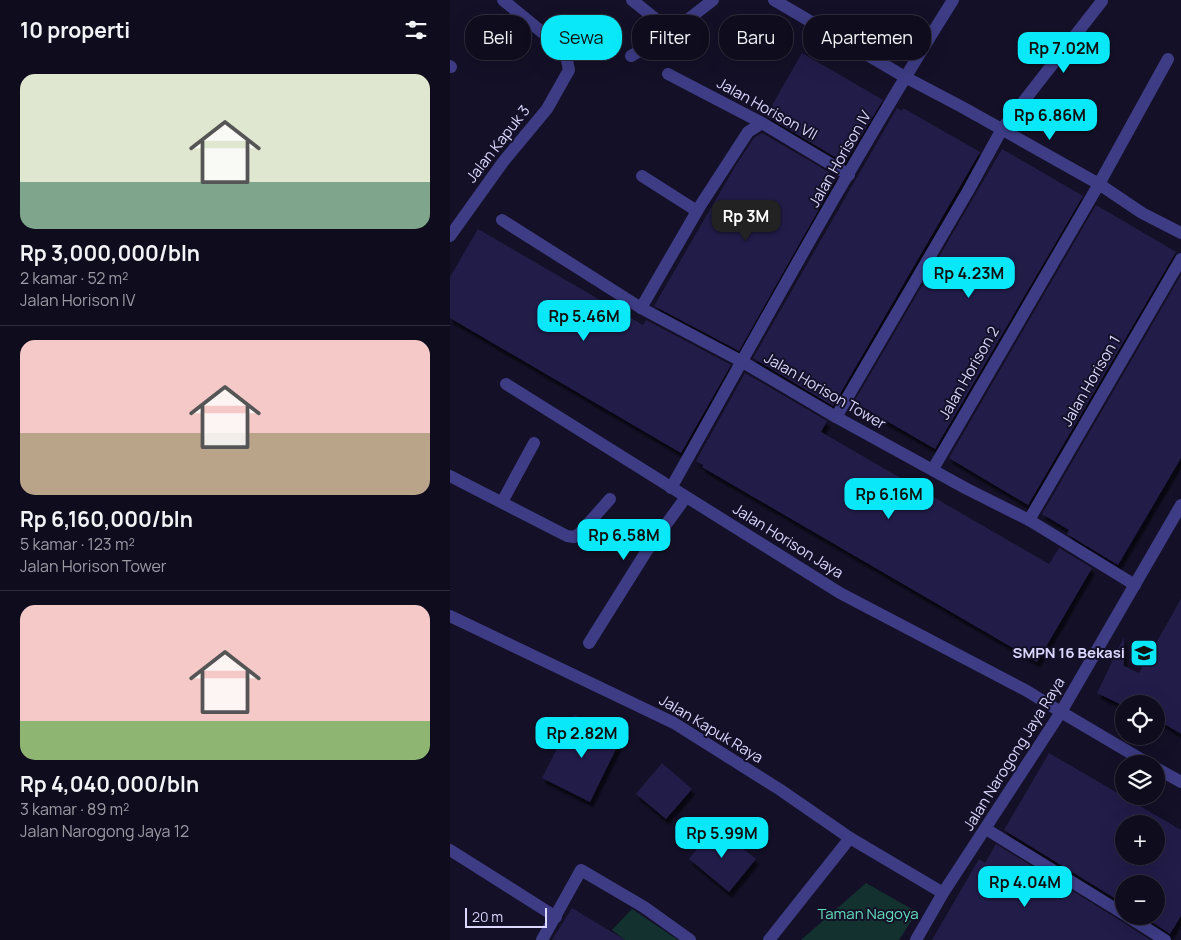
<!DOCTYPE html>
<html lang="id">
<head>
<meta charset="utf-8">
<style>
  :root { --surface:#0f0c1d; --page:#181526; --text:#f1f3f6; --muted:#9b9ba4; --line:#2f2c3b; --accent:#08e8f9 }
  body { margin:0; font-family:Manrope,sans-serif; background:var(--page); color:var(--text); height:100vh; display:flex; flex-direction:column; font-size:19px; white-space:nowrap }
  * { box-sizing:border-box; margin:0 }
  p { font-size:16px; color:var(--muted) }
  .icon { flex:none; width:28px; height:28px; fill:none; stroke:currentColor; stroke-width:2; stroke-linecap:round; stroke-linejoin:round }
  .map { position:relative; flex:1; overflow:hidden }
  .details { display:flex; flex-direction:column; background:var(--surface); width:450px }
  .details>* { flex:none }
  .top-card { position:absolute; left:15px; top:15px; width:475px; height:45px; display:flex; gap:10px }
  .fabs { position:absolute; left:665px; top:695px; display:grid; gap:10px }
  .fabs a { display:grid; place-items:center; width:50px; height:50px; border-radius:50%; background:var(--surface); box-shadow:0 5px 20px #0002,0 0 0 1px var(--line); font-size:25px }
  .scale { position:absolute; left:15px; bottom:12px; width:82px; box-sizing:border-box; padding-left:5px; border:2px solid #dbd7fe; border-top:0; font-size:14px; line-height:18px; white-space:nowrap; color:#dbd7fe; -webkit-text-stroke:4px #141027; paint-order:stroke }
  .price { position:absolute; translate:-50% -42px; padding:0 11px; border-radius:10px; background:var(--accent); color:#111; font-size:16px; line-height:32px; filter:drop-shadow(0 1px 2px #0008) }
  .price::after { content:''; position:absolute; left:50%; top:30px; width:15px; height:11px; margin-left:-8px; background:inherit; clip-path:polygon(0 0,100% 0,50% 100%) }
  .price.active { background:#222; color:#fff }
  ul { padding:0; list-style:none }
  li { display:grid; align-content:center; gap:10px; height:265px; padding:0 20px }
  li+li { border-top:1px solid var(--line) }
  li span { display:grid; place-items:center; height:155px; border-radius:15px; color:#555 }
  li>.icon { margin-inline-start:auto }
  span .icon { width:90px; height:90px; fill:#fffc; stroke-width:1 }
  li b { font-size:21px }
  h2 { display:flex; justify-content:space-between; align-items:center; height:60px; padding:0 20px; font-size:21px }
  .tag { padding:0 18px; border-radius:20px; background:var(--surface); box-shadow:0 5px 20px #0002,0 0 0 1px var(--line); font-size:18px; line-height:45px }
  .tag.active { background:var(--accent); color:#111 }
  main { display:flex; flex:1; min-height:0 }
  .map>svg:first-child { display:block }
</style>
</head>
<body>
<main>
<section class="details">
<h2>10 properti<svg class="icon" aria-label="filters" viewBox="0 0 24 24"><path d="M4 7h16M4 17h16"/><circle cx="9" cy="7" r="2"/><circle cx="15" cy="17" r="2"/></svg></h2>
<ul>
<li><span style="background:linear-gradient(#dfe7d0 70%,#7fa58c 0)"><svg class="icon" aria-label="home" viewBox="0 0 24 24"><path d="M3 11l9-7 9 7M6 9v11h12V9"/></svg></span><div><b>Rp 3,000,000/bln</b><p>2 kamar · 52 m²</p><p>Jalan Horison IV</p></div></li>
<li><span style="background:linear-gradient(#f6c9c9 60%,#b9a48a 0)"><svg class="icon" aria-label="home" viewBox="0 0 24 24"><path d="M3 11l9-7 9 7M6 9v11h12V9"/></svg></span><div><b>Rp 6,160,000/bln</b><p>5 kamar · 123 m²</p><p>Jalan Horison Tower</p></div></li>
<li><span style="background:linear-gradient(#f6c9c9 75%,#8fb573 0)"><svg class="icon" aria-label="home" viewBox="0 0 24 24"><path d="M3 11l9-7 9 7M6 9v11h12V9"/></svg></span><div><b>Rp 4,040,000/bln</b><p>3 kamar · 89 m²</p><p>Jalan Narogong Jaya 12</p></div></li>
</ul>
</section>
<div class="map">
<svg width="731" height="940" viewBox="0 0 731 940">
  <defs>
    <filter id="shadow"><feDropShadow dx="3" dy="5.5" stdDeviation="1" flood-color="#0009"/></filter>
  </defs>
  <rect width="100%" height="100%" fill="#141027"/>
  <g fill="#13312f">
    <polygon points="416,883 467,912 449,940 351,940"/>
    <polygon points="182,909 228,940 175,940 162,930"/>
  </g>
  <g fill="#241d48" fill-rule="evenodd" filter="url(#shadow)">
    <polygon points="352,53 433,100 395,163 316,116"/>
    <polygon points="447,108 452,111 453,108 530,152 383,406 303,358"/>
    <polygon points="312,133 387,177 289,351 204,306 286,165 304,138"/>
    <polygon points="552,149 633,196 485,449 404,402"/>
    <polygon points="646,205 726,252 578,505 499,458"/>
    <polygon points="28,229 193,325 196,320 281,365 231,453 0,318 0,277"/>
    <polygon points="731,275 731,458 668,565 617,534 619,530 592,514"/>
    <polygon points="295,373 377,421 371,432 599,564 609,548 642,568 587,662 252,467 253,465 246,461"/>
    <polygon points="731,599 731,734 706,719 706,704 680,704 674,700 674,706 647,693 674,637 674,666 689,673"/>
    <polygon points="124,715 171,739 140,802 92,778"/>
    <path d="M599,753L731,830V916L720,934L693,916H706V884H674V904L554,830ZM674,824H706V856H674Z"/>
    <polygon points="212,763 242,789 216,819 186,794"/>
    <polygon points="265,826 306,859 279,892 239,859"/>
    <polygon points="546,844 671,921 700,940 482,940 529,859 535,863"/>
    <polygon points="122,908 175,940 102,940"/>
  </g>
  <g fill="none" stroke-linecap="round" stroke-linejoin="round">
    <g stroke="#3d3c85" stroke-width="12">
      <polyline points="182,0 222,32"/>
      <polyline points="324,0 455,77 512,107 649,184 692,213 731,233"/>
      <polyline points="181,56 222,32 263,0"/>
      <polyline points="0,66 1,67"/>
      <polyline points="218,74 312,123 399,175"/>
      <polyline points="192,176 247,211"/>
      <polyline points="52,220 191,308 291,361 386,417 517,489 579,520 685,585"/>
      <polyline points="0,236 53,162 97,109 119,70 115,51 53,0"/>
      <polyline points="191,308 250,206 298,132 312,123"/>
      <polyline points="56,384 390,593 577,691 611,712"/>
      <polyline points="386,417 518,191 552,129 652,1"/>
      <polyline points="483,469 649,184 718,59"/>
      <polyline points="0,476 117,536 124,537 129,534 160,499"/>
      <path d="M221,488C313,324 403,159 503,0"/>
      <polyline points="52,502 84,443"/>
      <polyline points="579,520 731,259"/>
      <polyline points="0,616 224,723 329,789 400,838 493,893"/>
      <polyline points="139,643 196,552 236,497"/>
      <polyline points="536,829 674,914"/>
      <polyline points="0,850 106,917"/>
      <polyline points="677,916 715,940"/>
      <polyline points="92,940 131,870 194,907 240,940"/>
      <polyline points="319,940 400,838"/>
    </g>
    <g stroke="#3d3c85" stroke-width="12">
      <polyline points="611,712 699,764"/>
      <polyline points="706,768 731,782"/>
      <polyline points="466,940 493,893 611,712 731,505"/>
    </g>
  </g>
  <defs>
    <symbol id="school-square" viewBox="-11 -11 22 22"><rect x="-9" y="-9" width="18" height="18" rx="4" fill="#08e8f9" stroke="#141027"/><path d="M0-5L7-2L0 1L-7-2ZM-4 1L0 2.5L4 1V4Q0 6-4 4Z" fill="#111"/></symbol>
  </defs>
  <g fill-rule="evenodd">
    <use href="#school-square" x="678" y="637" width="32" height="32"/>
  </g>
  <g text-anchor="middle" stroke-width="4" stroke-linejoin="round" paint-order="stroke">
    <g font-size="15" fill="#dbd7fe" stroke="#141027">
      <text transform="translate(317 109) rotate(29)" y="5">Jalan Horison VII</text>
      <text transform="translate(48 144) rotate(-52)" y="5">Jalan Kapuk 3</text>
      <text transform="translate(390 159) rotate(-60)" y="5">Jalan Horison IV</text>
      <text transform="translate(519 373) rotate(-60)" y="5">Jalan Horison 2</text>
      <text transform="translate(641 381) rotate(-60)" y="5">Jalan Horison 1</text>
      <text transform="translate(375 391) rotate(30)" y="5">Jalan Horison Tower</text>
      <text transform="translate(338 541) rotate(32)" y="5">Jalan Horison Jaya</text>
      <text transform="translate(261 729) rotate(31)" y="5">Jalan Kapuk Raya</text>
      <text transform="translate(564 754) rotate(-58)" y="5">Jalan Narogong Jaya Raya</text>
    </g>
    <g font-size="15" font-weight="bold" fill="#dbd7fe" stroke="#141027" text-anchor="end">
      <text x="675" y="658">SMPN 16 Bekasi</text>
    </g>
    <g font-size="15" fill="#64debc" stroke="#141027">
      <text x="418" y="919">Taman Nagoya</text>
    </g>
  </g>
</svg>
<div class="fabs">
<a><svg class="icon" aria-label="locate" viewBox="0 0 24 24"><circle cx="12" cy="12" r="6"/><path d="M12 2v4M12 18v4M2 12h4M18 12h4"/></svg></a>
<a><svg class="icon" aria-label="layers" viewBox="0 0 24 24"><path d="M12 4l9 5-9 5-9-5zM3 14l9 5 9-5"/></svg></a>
<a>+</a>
<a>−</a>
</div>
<div class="scale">20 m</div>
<b class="price" style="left:614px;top:74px">Rp 7.02M</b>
<b class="price" style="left:600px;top:141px">Rp 6.86M</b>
<b class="price active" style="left:296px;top:242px">Rp 3M</b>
<b class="price" style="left:519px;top:299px">Rp 4.23M</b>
<b class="price" style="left:134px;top:342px">Rp 5.46M</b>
<b class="price" style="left:439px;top:520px">Rp 6.16M</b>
<b class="price" style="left:174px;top:561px">Rp 6.58M</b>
<b class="price" style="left:132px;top:759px">Rp 2.82M</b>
<b class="price" style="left:272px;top:859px">Rp 5.99M</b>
<b class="price" style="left:575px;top:908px">Rp 4.04M</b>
<div class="top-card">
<a class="tag">Beli</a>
<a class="tag active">Sewa</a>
<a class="tag">Filter</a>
<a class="tag">Baru</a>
<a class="tag">Apartemen</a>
</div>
</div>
</main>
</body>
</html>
